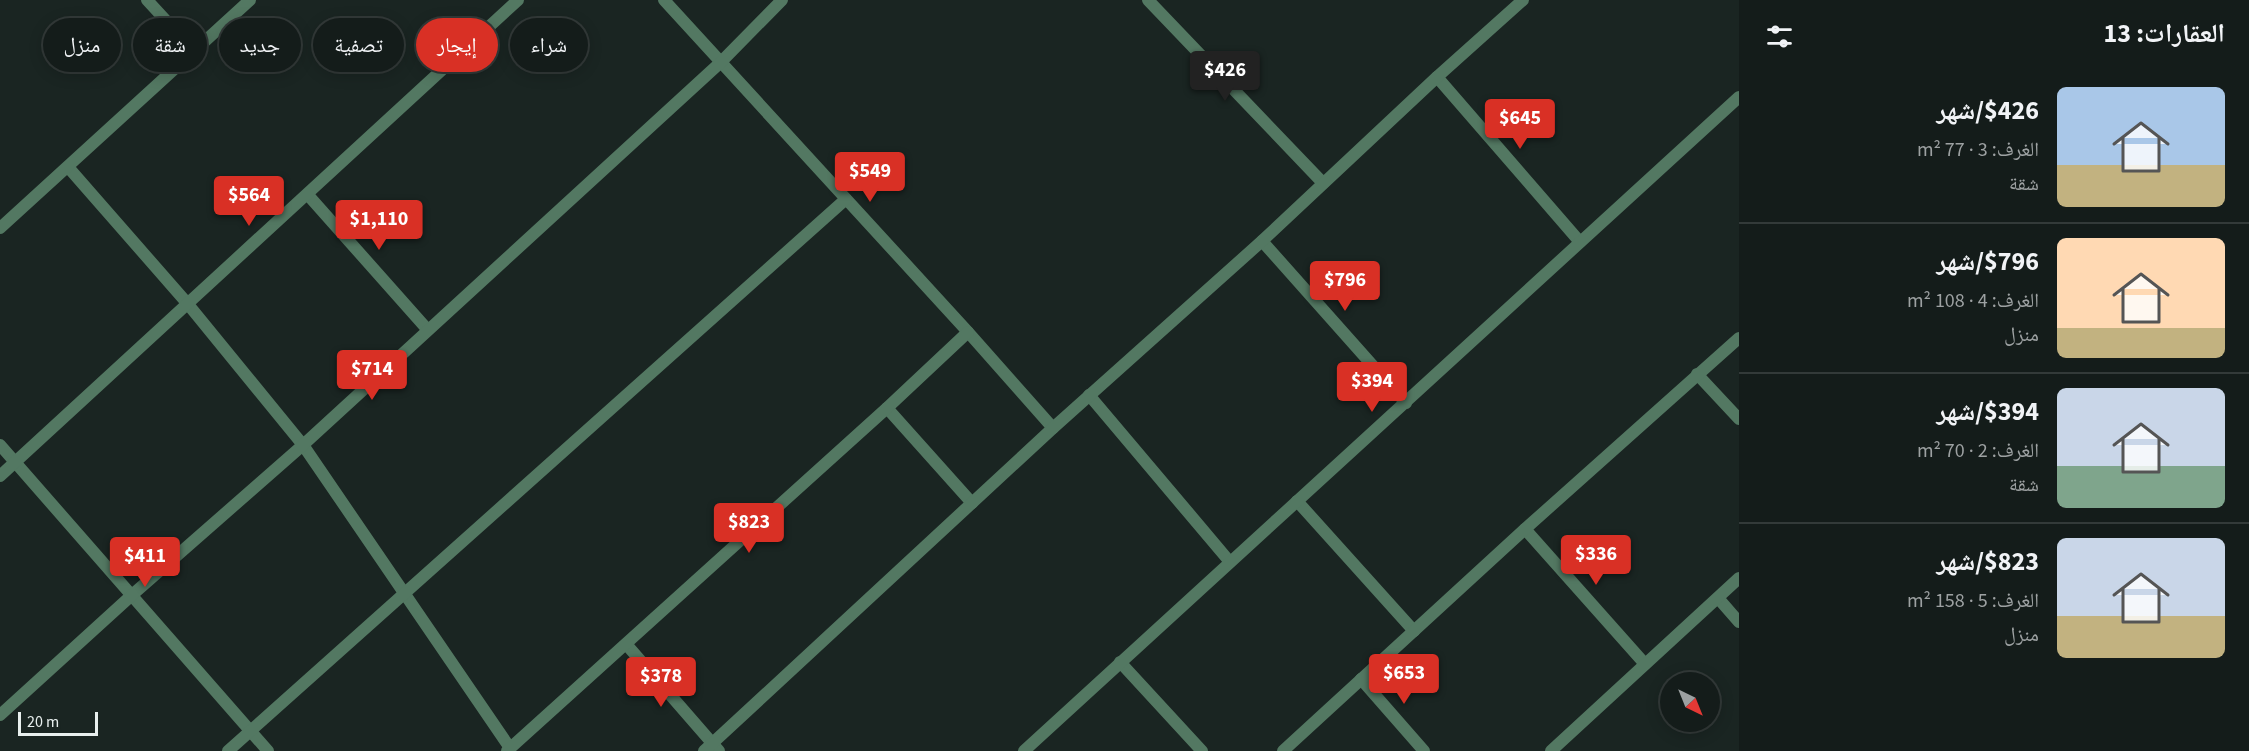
<!DOCTYPE html>
<html lang="ar">
<head>
<meta charset="utf-8">
<style>
  :root { --surface:#141c1a; --page:#1d2523; --text:#f1f3f6; --muted:#9da1a2; --line:#333a39; --accent:#d93025 }
  body { margin:0; font-family:"Source Sans 3","Noto Naskh Arabic",sans-serif; background:var(--page); color:var(--text); direction:rtl; height:100vh; display:flex; flex-direction:column; font-size:22px; white-space:nowrap }
  * { box-sizing:border-box; margin:0 }
  p { font-size:20px; color:var(--muted) }
  .icon { flex:none; width:33px; height:33px; fill:none; stroke:currentColor; stroke-width:2; stroke-linecap:round; stroke-linejoin:round }
  .map { position:relative; flex:1; overflow:hidden; direction:ltr }
  .panel { display:flex; flex-direction:column; background:var(--surface); width:510px }
  .panel>* { flex:none }
  .guide { position:absolute; left:18px; top:18px; width:570px; height:54px; direction:rtl; display:flex; gap:12px }
  .needle { width:39px; rotate:137deg }
  .fabs { position:absolute; left:1660px; top:672px; display:grid; gap:12px }
  .fabs a { display:grid; place-items:center; width:60px; height:60px; border-radius:50%; background:var(--surface); box-shadow:0 3px 15px #0003,0 0 0 2px var(--line); font-size:30px }
  .scale { position:absolute; left:18px; bottom:15px; width:80px; box-sizing:border-box; padding-left:6px; border:3px solid #e8efee; border-top:0; font-size:16px; line-height:21px; white-space:nowrap; color:#e8efee; -webkit-text-stroke:4px #1a2522; paint-order:stroke }
  .price { position:absolute; translate:-50% -51px; padding:0 14px; border-radius:6px; background:var(--accent); color:#fff; font-size:20px; line-height:39px; filter:drop-shadow(0 2px 3px #0008) }
  .price::after { content:''; position:absolute; left:50%; top:36px; width:18px; height:14px; margin-left:-9px; background:inherit; clip-path:polygon(0 0,100% 0,50% 100%) }
  .price.on { background:#222; color:#fff }
  ul { padding:0; list-style:none }
  li { display:flex; align-items:center; gap:18px; height:150px; padding:0 24px }
  li+li { border-top:2px solid var(--line) }
  li span { display:grid; place-items:center; flex:none; width:168px; height:120px; border-radius:9px; color:#555 }
  li>.icon { margin-inline-start:auto }
  span .icon { width:72px; height:72px; fill:#fffc; stroke-width:1 }
  li b { font-size:26px }
  h2 { display:flex; justify-content:space-between; align-items:center; height:72px; padding:0 24px; font-size:26px }
  .chip { padding:0 21px; border-radius:27px; background:var(--surface); box-shadow:0 3px 15px #0003,0 0 0 2px var(--line); font-size:21px; line-height:54px }
  .chip.on { background:var(--accent); color:#fff }
  main { display:flex; flex:1; min-height:0 }
  .map>svg:first-child { display:block }
</style>
</head>
<body>
<main>
<section class="panel">
<h2>العقارات: 13<svg class="icon" aria-label="filters" viewBox="0 0 24 24"><path d="M4 7h16M4 17h16"/><circle cx="9" cy="7" r="2"/><circle cx="15" cy="17" r="2"/></svg></h2>
<ul>
<li><span style="background:linear-gradient(#a9c7e8 65%,#c2b280 0)"><svg class="icon" aria-label="home" viewBox="0 0 24 24"><path d="M3 11l9-7 9 7M6 9v11h12V9"/></svg></span><div><b>$426/شهر</b><p>الغرف: 3 · 77 m²</p><p>شقة</p></div></li>
<li><span style="background:linear-gradient(#ffd9b3 75%,#c2b280 0)"><svg class="icon" aria-label="home" viewBox="0 0 24 24"><path d="M3 11l9-7 9 7M6 9v11h12V9"/></svg></span><div><b>$796/شهر</b><p>الغرف: 4 · 108 m²</p><p>منزل</p></div></li>
<li><span style="background:linear-gradient(#c9d6e8 65%,#7fa58c 0)"><svg class="icon" aria-label="home" viewBox="0 0 24 24"><path d="M3 11l9-7 9 7M6 9v11h12V9"/></svg></span><div><b>$394/شهر</b><p>الغرف: 2 · 70 m²</p><p>شقة</p></div></li>
<li><span style="background:linear-gradient(#c9d6e8 65%,#c2b280 0)"><svg class="icon" aria-label="home" viewBox="0 0 24 24"><path d="M3 11l9-7 9 7M6 9v11h12V9"/></svg></span><div><b>$823/شهر</b><p>الغرف: 5 · 158 m²</p><p>منزل</p></div></li>
</ul>
</section>
<div class="map">
<svg width="1739" height="751" viewBox="0 0 1739 751">
  <rect width="100%" height="100%" fill="#1a2522"/>
  <g fill="none" stroke-linecap="round" stroke-linejoin="round">
    <g stroke="#537862" stroke-width="12">
      <polyline points="147,0 194,51"/>
      <polyline points="664,0 968,332 1053,428"/>
      <polyline points="1148,0 1323,183"/>
      <polyline points="1437,77 1580,242"/>
      <polyline points="68,167 187,303 303,445 510,748"/>
      <polyline points="308,195 427,329"/>
      <polyline points="0,228 250,0"/>
      <polyline points="1262,241 1406,403"/>
      <polyline points="1697,374 1739,419"/>
      <polyline points="1089,395 1230,562"/>
      <polyline points="887,408 972,503"/>
      <polyline points="0,445 268,751"/>
      <polyline points="0,476 518,0"/>
      <polyline points="1297,501 1414,631"/>
      <polyline points="1525,529 1645,664"/>
      <polyline points="1718,598 1739,622"/>
      <polyline points="626,644 719,751"/>
      <polyline points="1120,662 1202,751"/>
      <polyline points="1361,679 1424,751"/>
      <polyline points="0,715 132,595 303,445 721,62 782,0"/>
      <polyline points="228,751 846,199"/>
      <polyline points="507,751 887,408 968,332"/>
      <polyline points="704,751 1053,428 1262,241 1437,77 1523,0"/>
      <polyline points="1024,751 1739,97"/>
      <polyline points="1283,751 1525,529 1739,338"/>
      <polyline points="1551,751 1739,578"/>
    </g>
  </g>
</svg>
<div class="fabs">
<a><svg class="needle" viewBox="-14 -14 28 28"><path d="M0-13l5 13h-10z" fill="#e53935"/><path d="M0 13l5-13h-10z" fill="#9da1a2"/></svg></a>
</div>
<div class="scale">20 m</div>
<b class="price on" style="left:1225px;top:102px">$426</b>
<b class="price" style="left:1520px;top:150px">$645</b>
<b class="price" style="left:870px;top:203px">$549</b>
<b class="price" style="left:249px;top:227px">$564</b>
<b class="price" style="left:379px;top:251px">$1,110</b>
<b class="price" style="left:1345px;top:312px">$796</b>
<b class="price" style="left:372px;top:401px">$714</b>
<b class="price" style="left:1372px;top:413px">$394</b>
<b class="price" style="left:749px;top:554px">$823</b>
<b class="price" style="left:1596px;top:586px">$336</b>
<b class="price" style="left:145px;top:588px">$411</b>
<b class="price" style="left:1404px;top:705px">$653</b>
<b class="price" style="left:661px;top:708px">$378</b>
<div class="guide">
<a class="chip">شراء</a>
<a class="chip on">إيجار</a>
<a class="chip">تصفية</a>
<a class="chip">جديد</a>
<a class="chip">شقة</a>
<a class="chip">منزل</a>
</div>
</div>
</main>
</body>
</html>
